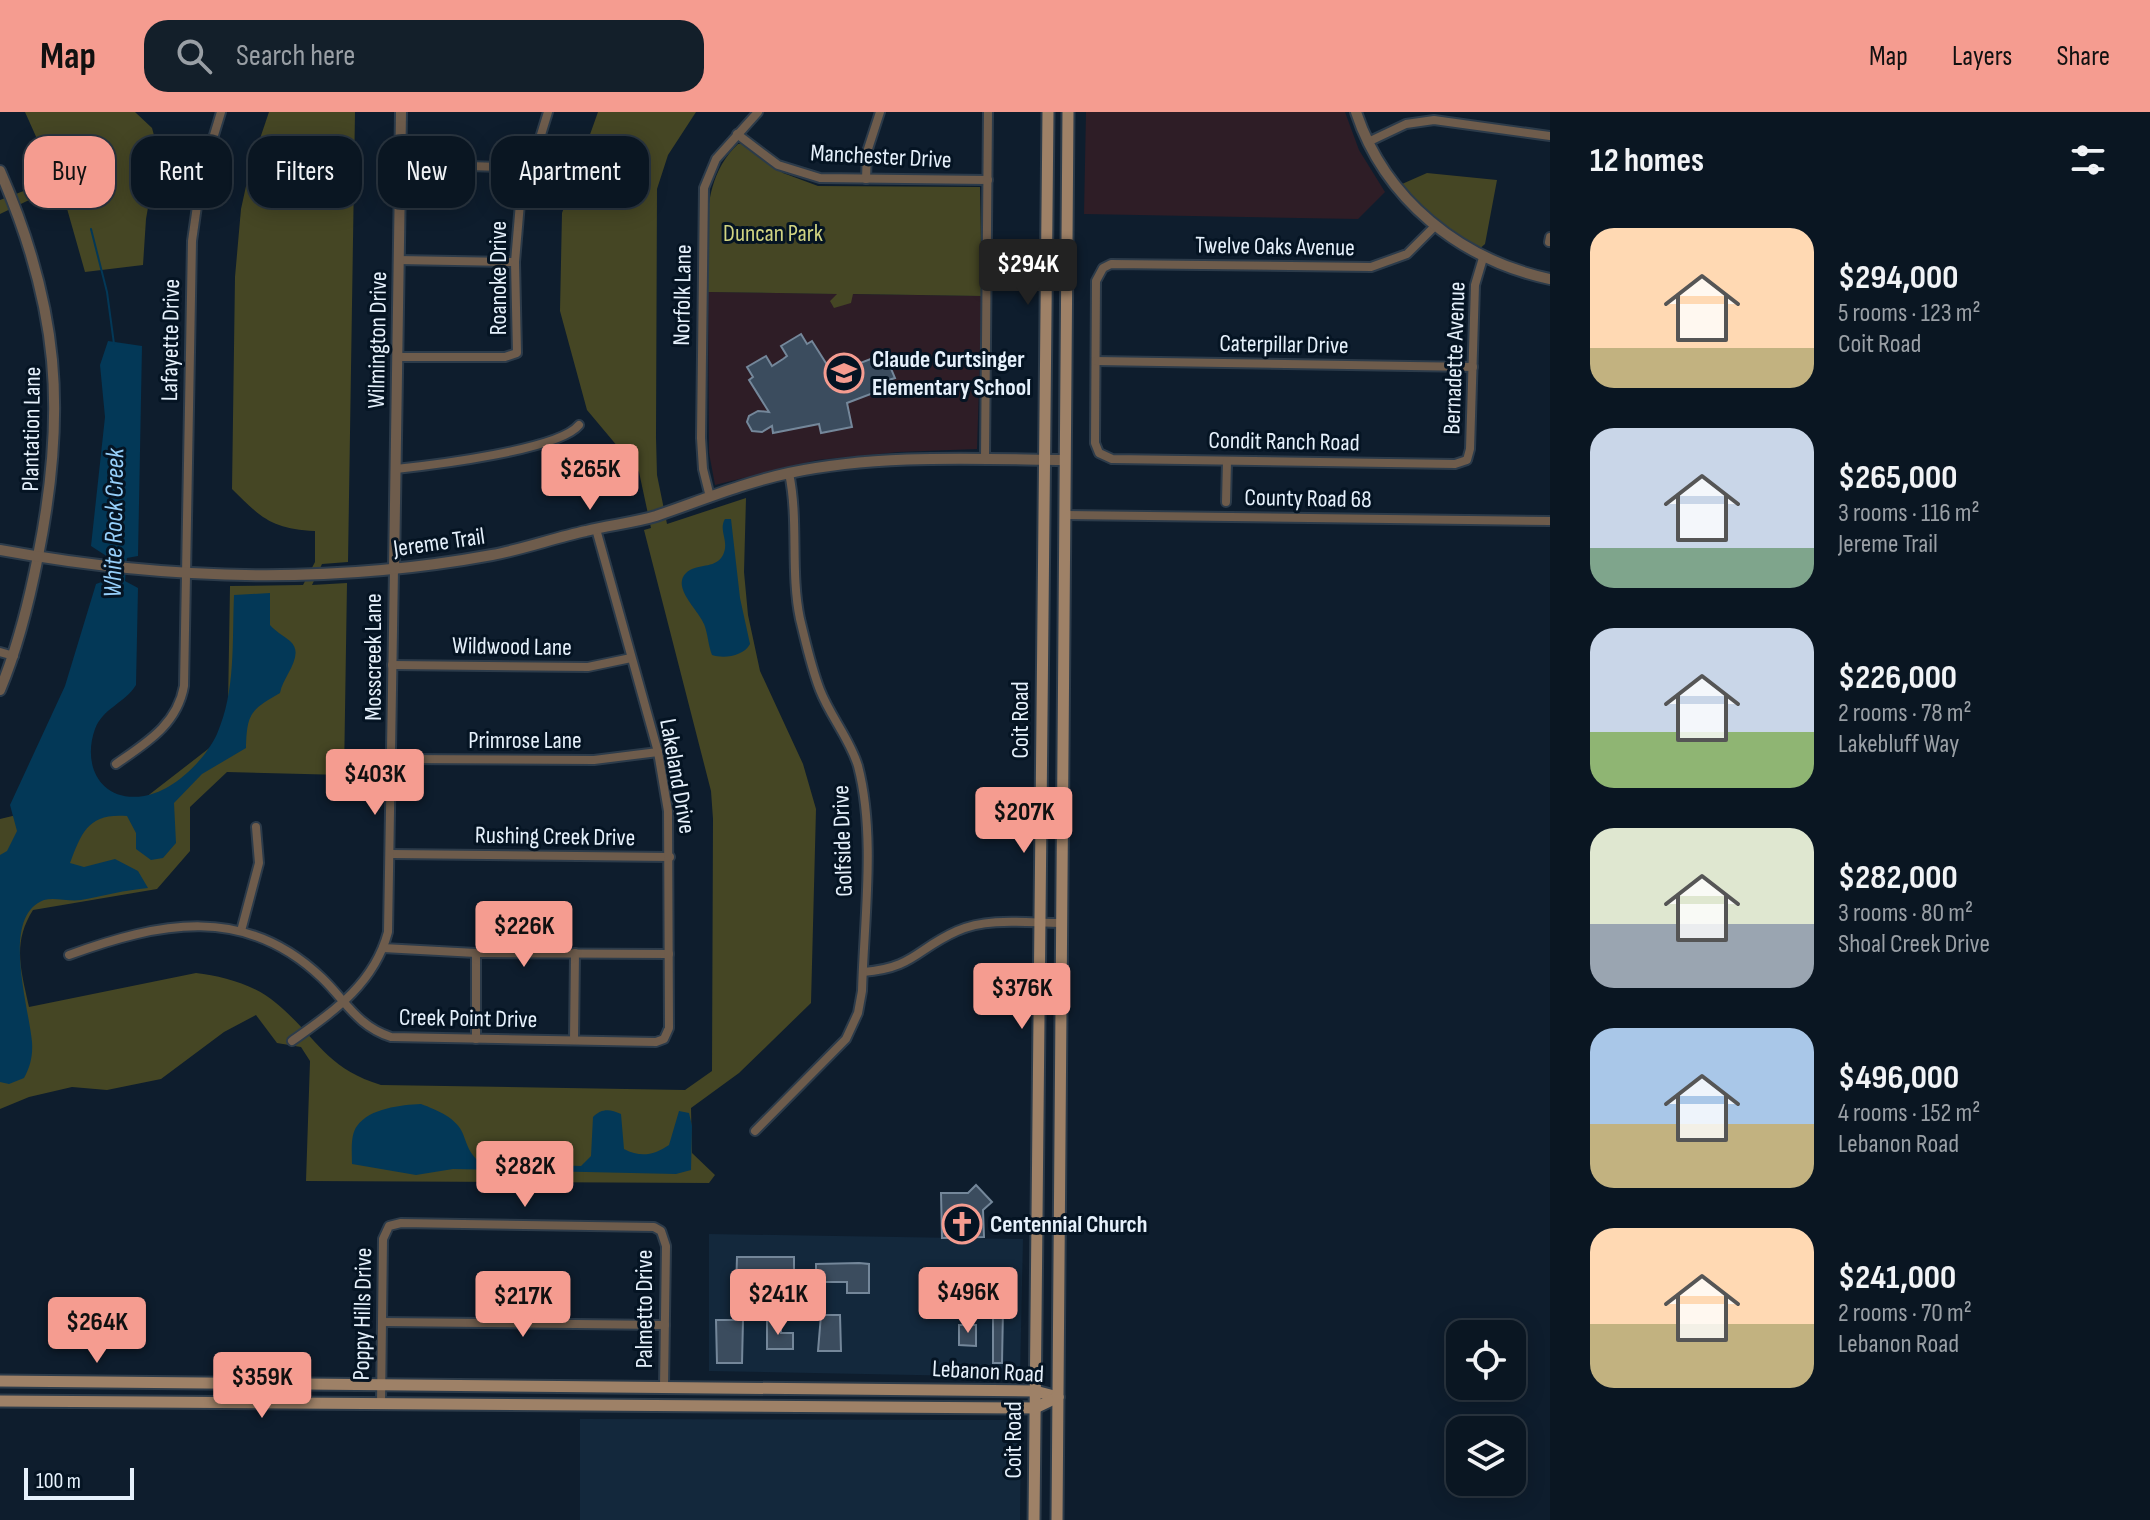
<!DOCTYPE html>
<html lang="en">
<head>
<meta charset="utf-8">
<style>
  :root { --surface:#0a1622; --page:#131f2a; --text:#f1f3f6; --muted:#999fa5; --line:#2a3540; --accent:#f59c90 }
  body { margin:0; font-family:"Sofia Sans Condensed",sans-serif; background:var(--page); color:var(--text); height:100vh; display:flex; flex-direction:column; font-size:30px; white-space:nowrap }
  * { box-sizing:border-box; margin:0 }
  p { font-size:26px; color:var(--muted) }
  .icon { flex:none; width:44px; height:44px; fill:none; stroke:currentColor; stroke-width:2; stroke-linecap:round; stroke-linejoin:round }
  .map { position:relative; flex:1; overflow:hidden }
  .sheet { display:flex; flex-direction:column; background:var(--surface); width:600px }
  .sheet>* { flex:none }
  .banner { position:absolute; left:24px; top:24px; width:760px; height:72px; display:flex; gap:16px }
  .fabs { position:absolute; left:1446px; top:1208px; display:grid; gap:16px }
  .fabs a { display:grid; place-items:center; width:80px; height:80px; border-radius:16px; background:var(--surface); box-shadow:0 4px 20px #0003,0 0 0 2px var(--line); font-size:40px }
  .scale { position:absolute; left:24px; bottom:20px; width:110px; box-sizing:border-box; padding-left:8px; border:4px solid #e6f1fc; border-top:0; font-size:22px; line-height:28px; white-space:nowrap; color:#e6f1fc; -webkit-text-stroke:6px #051423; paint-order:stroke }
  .price { position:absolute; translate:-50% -68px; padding:0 18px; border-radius:8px; background:var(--accent); color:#111; font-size:26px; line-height:52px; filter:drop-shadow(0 2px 4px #0008) }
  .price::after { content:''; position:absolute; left:50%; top:48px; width:24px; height:18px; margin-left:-12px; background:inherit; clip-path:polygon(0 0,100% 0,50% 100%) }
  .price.on { background:#222; color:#fff }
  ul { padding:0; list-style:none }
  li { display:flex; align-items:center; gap:24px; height:200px; padding:0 40px }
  li span { display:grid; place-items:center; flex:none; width:224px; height:160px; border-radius:24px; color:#555 }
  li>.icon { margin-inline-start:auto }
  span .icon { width:96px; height:96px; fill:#fffc; stroke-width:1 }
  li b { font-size:34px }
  h2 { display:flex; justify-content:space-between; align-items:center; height:96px; padding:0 40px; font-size:34px }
  .tag { padding:0 28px; border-radius:24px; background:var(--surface); box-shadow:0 4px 20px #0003,0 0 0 2px var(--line); font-size:28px; line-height:72px }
  .tag.on { background:var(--accent); color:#111 }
  header { display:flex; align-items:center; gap:48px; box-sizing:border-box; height:112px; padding:0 40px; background:var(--accent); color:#111 }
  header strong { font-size:38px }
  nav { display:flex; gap:44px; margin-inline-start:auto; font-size:28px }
  .search { width:560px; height:72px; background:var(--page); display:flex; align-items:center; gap:20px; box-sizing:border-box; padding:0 28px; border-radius:24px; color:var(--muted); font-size:30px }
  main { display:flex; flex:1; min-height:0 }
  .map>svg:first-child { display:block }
</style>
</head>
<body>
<header>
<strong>Map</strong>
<div class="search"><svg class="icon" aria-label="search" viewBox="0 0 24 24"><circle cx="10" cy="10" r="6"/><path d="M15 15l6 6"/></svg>Search here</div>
<nav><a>Map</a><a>Layers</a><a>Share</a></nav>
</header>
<main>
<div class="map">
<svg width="1550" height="1408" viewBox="0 0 1550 1408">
  <rect width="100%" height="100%" fill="#0e1d2d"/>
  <g fill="#13283c">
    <polygon points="709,1122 1023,1127 1020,1265 709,1259"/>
    <polygon points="580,1307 1021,1308 1020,1408 580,1408"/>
  </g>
  <g fill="#2e1d26">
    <polygon points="1086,0 1345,0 1359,38 1385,80 1358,107 1084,102"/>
    <polygon points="708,180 982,184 977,337 899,340 817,348 715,373 709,341"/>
  </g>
  <g fill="#454624">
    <polygon points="25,0 135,0 152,16 158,38 146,107 143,153 85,160 62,79 27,89 0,102 0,88 55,67"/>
    <path d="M269,0H355L348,450L322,452L312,473L347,471L344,663L227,660L190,695V739L157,777L33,798C12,831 21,858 29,895L196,861C223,864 255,873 276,891C317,925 325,956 381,973L685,978L712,959L713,707L711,679L644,418L651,416L639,360L587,298L560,199L562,101L598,0H696L668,43L657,77L656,326L657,363L667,412L746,386L744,460L748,503L760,559L803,652L816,697L811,891L739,961L691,996L692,1041L715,1063L709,1071L306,1069L310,949L301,935L277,931L256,903L224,920L161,967L107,978L72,975L29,985L0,997V707L29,700L141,689L221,627L228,595L230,474L303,473L315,450V419C272,417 261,406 232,377L235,165L241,97L250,56Z"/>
    <path d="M738,32H745L783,61L818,74L980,75L982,184L853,182L851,191L834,196L830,189L837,182L708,180C709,127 697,71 738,32Z"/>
    <path d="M1427,61L1497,68L1485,132L1477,139C1451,121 1417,101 1402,72Z"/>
  </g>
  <g fill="#033857">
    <path d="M108,229L142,234L138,444L127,446L125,469L138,476L136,573C125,591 103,596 95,617C82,653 100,691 144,684C174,679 205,648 217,622C236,579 232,529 234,483L270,481V513C276,520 283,523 290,529C306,543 283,564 280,581C250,598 247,602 246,636L202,662L174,691L176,731L163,746L151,748L136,737V721L127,704C89,701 82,719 70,751L84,755L115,747L138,759L148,776C125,778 103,784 81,788C69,790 55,785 44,788C0,804 29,895 32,930C33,944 30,955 24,966L9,972L0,970V743L7,739L17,719L10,693L65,574L96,472L107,468L111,447L91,434L105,305L100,253Z"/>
    <path d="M725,407H731L740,486L750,532C744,544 724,547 712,543C708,533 708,522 704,512C699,498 667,472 690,458C701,452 716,456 723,443C730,430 718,418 725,407Z"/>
    <path d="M421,992C437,998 457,1006 463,1022C468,1035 469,1040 479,1050L581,1054L591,1044L593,1005C602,996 610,997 621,1002L624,1037C641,1046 654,1043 669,1033L679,999L689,1001L692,1014L691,1058L676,1062L453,1057L416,1063L352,1052C352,1041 350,1023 357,1014C370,996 401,993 421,992Z"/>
  </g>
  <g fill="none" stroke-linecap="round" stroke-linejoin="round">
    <polyline stroke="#033857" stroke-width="2" points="91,117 107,180 114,232"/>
  </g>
  <g fill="#3b4c5e" stroke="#74879a" stroke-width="2">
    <polygon points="801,222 807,232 812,229 831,259 835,261 873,246 875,252 887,247 895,266 882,270 884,277 847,291 852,315 821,321 819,312 773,321 772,314 762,320 752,319 747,310 749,304 758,299 769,300 749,268 753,265 747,255 766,244 772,254 783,247 787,244 781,234"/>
    <polygon points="976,1073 992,1090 983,1098 984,1125 942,1126 941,1081 968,1081"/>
    <polygon points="737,1145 794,1145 794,1180 736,1178"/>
    <polygon points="859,1151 869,1152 869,1181 847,1181 847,1170 816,1170 816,1152"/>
    <polygon points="993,1197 1003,1198 1002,1251 993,1251"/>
    <polygon points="821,1203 840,1203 841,1239 818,1239"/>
    <polygon points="716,1208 743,1208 742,1251 717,1251"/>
    <polygon points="767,1209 781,1209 781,1221 793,1221 793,1237 767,1237"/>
    <polygon points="959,1213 976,1213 976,1234 959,1233"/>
  </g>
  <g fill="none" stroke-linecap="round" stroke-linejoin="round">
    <defs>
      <g id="minor">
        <polyline points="737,22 778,53 820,66 988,68"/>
        <polyline points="1368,30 1406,12 1434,8 1550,24"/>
        <polyline points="400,52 531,56"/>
        <polyline points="866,67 867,40 880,0"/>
        <polyline points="1435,114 1407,142 1371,155 1111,152 1103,156 1096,169 1095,331 1099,341 1112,347 1455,352 1467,348 1470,337 1475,173 1483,146"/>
        <polyline points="1549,130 1550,125"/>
        <polyline points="398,148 515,150"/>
        <polyline points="398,245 505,245 517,241 515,150 520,91 548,0"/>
        <polyline points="1096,249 1473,255"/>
        <polyline points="985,347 988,0"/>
        <path d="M396,357C433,353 559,338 579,313"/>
        <polyline points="710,385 703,357 701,326 704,76 716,47 758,0"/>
        <polyline points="1226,390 1227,349"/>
        <polyline points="1065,403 1550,409"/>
        <polyline points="0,540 14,544"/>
        <polyline points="392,553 588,555 631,546"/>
        <polyline points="392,647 594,648 658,640"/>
        <path d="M116,652C146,631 177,613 184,574L192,129L201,66L221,0"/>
        <polyline points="391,742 670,745"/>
        <polyline points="241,819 259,751 256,715"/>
        <polyline points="383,836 476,841 669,842"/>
        <polyline points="476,841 476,927"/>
        <path d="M69,843C160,810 245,792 322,866C346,889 357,914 391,925L656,930L664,927L669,916L668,699L658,640L596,417"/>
        <path d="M863,860C914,856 916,837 957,819C988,805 1027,811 1061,811"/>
        <polyline points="574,928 575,841"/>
        <path d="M292,929C334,899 374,872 388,820L394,457"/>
        <path d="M755,1019L846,927L858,901L862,879C864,808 876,723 858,654C850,627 830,604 820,578C811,555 806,531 800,507C790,459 799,409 789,361"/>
        <polyline points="382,1210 665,1213"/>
        <polyline points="381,1292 383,1127 389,1114 401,1111 654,1115 661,1119 666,1134 664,1275"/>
      </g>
      <g id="tertiary">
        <path d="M1356,0C1385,88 1461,148 1550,167"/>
        <path d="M0,59C59,194 67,300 38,444C29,490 18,535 0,578"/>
        <path d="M0,438C163,468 329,473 492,443C524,437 554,426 586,419C609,413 633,411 656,404C700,389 743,371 789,361C879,342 974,347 1065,348"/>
        <polyline points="394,457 401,0"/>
      </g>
      <g id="secondary">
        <polyline points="0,1269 1035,1279 1058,1285"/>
        <polyline points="0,1289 1035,1296 1058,1285"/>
        <polyline points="1034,1408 1048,0"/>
        <polyline points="1057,1408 1068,0"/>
      </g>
    </defs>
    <use href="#minor" stroke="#2c3b4a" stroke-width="12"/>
    <use href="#tertiary" stroke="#2c3b4a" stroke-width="14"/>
    <use href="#secondary" stroke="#2c3b4a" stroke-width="15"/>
    <use href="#minor" stroke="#6e5c4c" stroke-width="8"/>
    <use href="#tertiary" stroke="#6e5c4c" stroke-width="10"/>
    <use href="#secondary" stroke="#9e8167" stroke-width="11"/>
  </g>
  <defs>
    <symbol id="school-ring" viewBox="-11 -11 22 22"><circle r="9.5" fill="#051423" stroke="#f59c90" stroke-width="1.5"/><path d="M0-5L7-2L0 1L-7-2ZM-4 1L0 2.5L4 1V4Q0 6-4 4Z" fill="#f59c90"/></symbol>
    <symbol id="church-ring" viewBox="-11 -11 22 22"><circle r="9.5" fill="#051423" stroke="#f59c90" stroke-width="1.5"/><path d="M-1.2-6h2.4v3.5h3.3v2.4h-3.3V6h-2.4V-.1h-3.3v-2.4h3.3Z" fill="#f59c90"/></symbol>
  </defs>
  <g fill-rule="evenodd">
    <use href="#school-ring" x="822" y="239" width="44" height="44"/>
    <use href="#church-ring" x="940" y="1090" width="44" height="44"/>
  </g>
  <g text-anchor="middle" stroke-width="6" stroke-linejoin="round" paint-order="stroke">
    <g font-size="24" fill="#e6f1fc" stroke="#051423">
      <text transform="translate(881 44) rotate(3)" y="8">Manchester Drive</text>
      <text transform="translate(1275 134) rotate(1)" y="8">Twelve Oaks Avenue</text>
      <text transform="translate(498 166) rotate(-90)" y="8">Roanoke Drive</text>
      <text transform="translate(682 183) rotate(-89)" y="8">Norfolk Lane</text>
      <text transform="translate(170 228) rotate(-89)" y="8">Lafayette Drive</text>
      <text transform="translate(377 228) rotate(-89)" y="8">Wilmington Drive</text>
      <text transform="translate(1284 232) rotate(1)" y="8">Caterpillar Drive</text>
      <text transform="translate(1454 246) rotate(-88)" y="8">Bernadette Avenue</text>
      <text transform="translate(31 317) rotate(-89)" y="8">Plantation Lane</text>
      <text transform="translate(1284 329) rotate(1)" y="8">Condit Ranch Road</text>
      <text transform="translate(1308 386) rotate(1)" y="8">County Road 68</text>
      <text transform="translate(439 430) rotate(-8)" y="8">Jereme Trail</text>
      <text transform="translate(512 534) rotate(1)" y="8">Wildwood Lane</text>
      <text transform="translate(373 545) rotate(-90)" y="8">Mosscreek Lane</text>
      <text transform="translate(1020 608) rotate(-90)" y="8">Coit Road</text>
      <text x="525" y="636">Primrose Lane</text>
      <text transform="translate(678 664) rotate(80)" y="8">Lakeland Drive</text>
      <text transform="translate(555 724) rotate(1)" y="8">Rushing Creek Drive</text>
      <text transform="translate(842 729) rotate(-92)" y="8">Golfside Drive</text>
      <text transform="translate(468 906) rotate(1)" y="8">Creek Point Drive</text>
      <text transform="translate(644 1197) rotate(-90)" y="8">Palmetto Drive</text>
      <text transform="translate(362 1202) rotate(-89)" y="8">Poppy Hills Drive</text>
      <text transform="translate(988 1259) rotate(3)" y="8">Lebanon Road</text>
      <text transform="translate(1013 1328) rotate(-90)" y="8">Coit Road</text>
    </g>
    <g font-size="24" fill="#d1d482" stroke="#051423">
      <text x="773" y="129">Duncan Park</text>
    </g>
    <g font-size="24" font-weight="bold" fill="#e6f1fc" stroke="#051423" text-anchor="start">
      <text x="872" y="255">Claude Curtsinger<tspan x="872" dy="28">Elementary School</tspan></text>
      <text x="990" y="1120">Centennial Church</text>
    </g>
    <g font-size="26" font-style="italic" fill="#96cffa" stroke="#051423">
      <text transform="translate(113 411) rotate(-89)" y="9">White Rock Creek</text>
    </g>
  </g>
</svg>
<div class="fabs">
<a><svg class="icon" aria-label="locate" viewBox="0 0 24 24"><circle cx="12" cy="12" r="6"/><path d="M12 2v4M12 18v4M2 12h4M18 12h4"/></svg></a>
<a><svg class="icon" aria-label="layers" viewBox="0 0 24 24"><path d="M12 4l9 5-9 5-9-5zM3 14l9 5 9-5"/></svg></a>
</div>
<div class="scale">100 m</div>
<b class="price on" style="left:1028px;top:195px">$294K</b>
<b class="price" style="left:590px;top:400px">$265K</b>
<b class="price" style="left:375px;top:705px">$403K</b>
<b class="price" style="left:1024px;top:743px">$207K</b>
<b class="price" style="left:524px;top:857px">$226K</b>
<b class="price" style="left:1022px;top:919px">$376K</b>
<b class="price" style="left:525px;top:1097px">$282K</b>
<b class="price" style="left:968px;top:1223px">$496K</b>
<b class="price" style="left:778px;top:1225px">$241K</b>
<b class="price" style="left:523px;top:1227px">$217K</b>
<b class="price" style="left:97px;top:1253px">$264K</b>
<b class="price" style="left:262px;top:1308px">$359K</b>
<div class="banner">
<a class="tag on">Buy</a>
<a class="tag">Rent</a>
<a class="tag">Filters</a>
<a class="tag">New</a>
<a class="tag">Apartment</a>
</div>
</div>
<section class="sheet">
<h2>12 homes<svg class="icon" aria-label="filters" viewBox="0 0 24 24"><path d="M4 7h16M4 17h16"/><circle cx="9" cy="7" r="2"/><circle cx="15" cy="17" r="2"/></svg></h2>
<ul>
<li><span style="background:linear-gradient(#ffd9b3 75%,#c2b280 0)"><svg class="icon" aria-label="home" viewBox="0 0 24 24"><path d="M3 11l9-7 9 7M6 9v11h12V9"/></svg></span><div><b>$294,000</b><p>5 rooms · 123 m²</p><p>Coit Road</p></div></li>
<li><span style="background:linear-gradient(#c9d6e8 75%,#7fa58c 0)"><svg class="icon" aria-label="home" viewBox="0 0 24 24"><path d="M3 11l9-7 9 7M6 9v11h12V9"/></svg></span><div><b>$265,000</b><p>3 rooms · 116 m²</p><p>Jereme Trail</p></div></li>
<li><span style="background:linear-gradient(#c9d6e8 65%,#8fb573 0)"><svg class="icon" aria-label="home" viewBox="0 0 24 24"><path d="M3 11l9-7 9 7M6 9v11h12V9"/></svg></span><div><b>$226,000</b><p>2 rooms · 78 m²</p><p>Lakebluff Way</p></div></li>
<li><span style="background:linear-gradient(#dfe7d0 60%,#9aa5b1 0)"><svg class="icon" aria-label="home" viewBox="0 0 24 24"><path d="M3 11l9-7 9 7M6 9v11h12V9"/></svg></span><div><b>$282,000</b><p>3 rooms · 80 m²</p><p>Shoal Creek Drive</p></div></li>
<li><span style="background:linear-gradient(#a9c7e8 60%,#c2b280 0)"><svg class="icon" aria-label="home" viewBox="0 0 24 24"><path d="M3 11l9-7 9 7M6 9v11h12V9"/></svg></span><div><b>$496,000</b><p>4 rooms · 152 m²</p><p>Lebanon Road</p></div></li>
<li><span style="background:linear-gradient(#ffd9b3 60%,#c2b280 0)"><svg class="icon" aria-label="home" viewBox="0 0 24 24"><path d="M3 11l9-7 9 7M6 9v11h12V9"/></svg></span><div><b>$241,000</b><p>2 rooms · 70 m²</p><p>Lebanon Road</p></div></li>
</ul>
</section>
</main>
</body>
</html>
